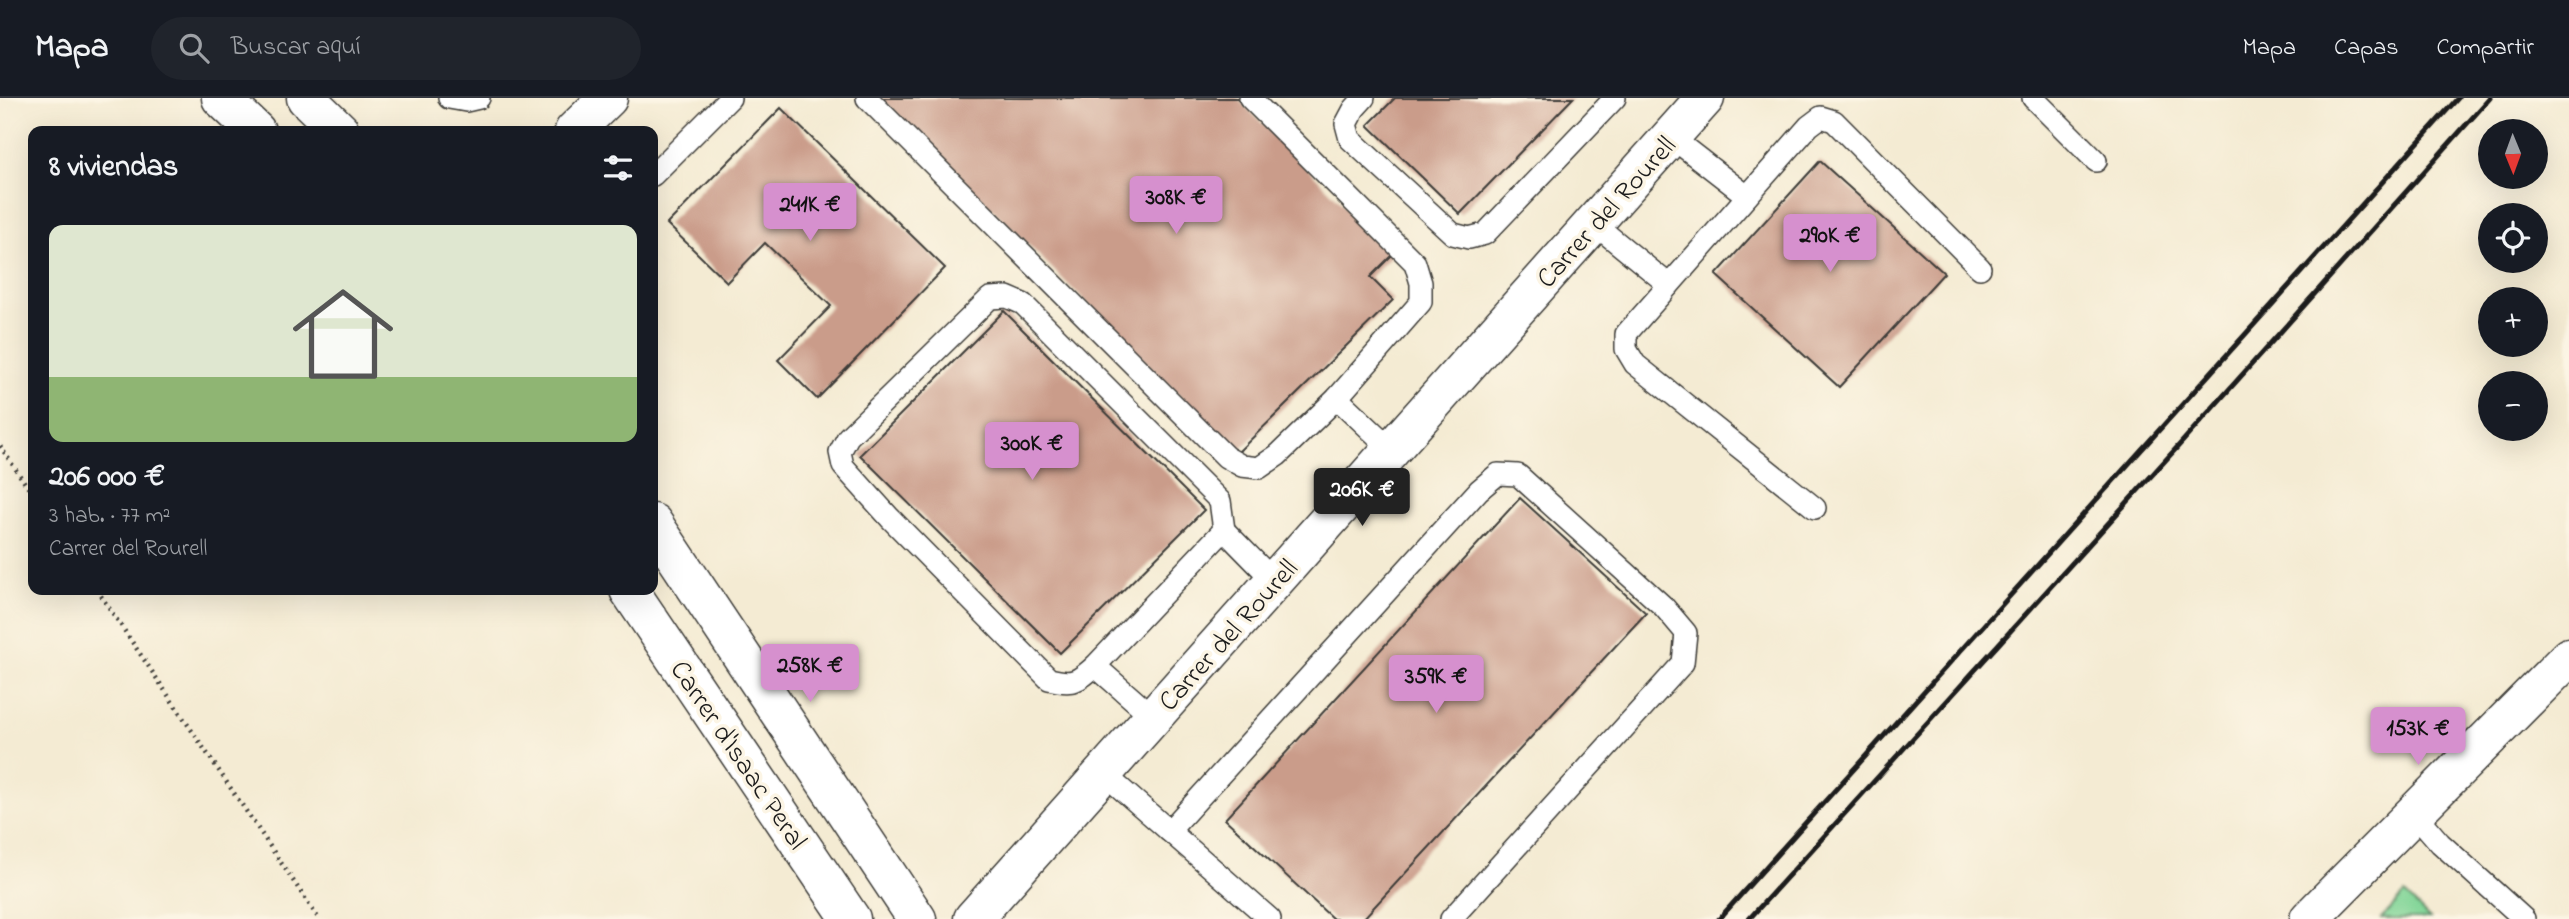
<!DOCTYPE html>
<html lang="es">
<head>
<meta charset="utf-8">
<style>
  :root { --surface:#171b24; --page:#20242c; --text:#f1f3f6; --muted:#9ea1a6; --line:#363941; --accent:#d690ce }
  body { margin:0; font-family:"Indie Flower",sans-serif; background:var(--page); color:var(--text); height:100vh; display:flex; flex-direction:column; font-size:26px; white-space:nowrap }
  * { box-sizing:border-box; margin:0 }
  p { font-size:23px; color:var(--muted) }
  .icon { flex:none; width:38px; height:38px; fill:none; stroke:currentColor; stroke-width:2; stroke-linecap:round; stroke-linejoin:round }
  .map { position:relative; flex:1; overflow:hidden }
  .side { position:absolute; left:28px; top:28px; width:630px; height:469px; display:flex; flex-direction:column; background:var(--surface); border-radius:14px; box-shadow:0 7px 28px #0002 }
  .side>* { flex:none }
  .needle { width:46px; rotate:179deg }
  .fabs { position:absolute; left:2478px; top:21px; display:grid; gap:14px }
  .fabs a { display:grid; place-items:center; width:70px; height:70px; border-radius:50%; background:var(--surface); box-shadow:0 7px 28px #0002; font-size:35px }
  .price { position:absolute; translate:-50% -60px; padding:0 16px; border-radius:7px; background:var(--accent); color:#111; font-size:23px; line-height:46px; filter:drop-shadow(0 2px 4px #0008) }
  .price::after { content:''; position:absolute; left:50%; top:42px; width:21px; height:16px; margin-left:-10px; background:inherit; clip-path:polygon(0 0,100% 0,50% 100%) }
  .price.current { background:#222; color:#fff }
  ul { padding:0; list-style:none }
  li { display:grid; align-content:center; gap:14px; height:371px; padding:0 21px }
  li+li { border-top:2px solid var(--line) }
  li span { display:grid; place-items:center; height:217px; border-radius:14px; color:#555 }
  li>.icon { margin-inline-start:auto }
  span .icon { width:126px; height:126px; fill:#fffc; stroke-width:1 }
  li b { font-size:30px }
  h2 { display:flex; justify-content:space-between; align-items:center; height:84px; padding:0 21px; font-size:30px }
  header { display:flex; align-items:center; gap:42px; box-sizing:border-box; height:98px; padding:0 35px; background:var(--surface); border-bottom:2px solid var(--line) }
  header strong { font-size:33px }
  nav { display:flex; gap:38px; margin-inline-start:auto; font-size:24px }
  .search { width:490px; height:63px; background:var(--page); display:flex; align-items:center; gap:18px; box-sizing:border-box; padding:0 24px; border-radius:38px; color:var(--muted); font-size:26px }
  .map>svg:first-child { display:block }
</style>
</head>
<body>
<header>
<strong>Mapa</strong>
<div class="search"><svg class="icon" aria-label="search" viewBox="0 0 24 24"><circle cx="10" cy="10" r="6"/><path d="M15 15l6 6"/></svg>Buscar aquí</div>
<nav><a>Mapa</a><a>Capas</a><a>Compartir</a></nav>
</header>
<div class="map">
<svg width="2569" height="821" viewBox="0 0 2569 821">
  <rect width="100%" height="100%" fill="#fcf5e5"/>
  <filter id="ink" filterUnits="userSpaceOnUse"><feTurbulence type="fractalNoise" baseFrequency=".0143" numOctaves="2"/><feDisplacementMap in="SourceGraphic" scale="14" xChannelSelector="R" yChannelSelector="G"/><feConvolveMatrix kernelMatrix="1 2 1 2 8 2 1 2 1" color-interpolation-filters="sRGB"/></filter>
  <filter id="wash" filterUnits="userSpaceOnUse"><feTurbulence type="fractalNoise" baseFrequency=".00686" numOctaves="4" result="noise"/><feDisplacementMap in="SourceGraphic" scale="28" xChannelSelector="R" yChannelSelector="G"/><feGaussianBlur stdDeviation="1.57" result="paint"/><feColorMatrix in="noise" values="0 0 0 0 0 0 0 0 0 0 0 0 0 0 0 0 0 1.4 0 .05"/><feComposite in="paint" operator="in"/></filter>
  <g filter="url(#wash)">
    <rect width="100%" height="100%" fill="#f4ebd3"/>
    <polygon fill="#81d597" stroke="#4e785a" stroke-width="2" points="2405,796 2430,821 2381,821"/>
    <g id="blocks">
      <g fill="#ca9c8a">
        <polygon points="881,0 1237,0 1393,156 1370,179 1393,202 1237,355"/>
        <polygon points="1395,0 1573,0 1460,116 1368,27"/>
        <polygon points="781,10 945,170 817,301 778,262 831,208 765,145 727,184 667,126"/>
        <polygon points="1820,63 1944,175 1839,289 1716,177"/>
        <polygon points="1004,213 1204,412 1060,555 860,357"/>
        <polygon points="1520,400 1646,515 1363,821 1333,821 1225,721"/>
      </g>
    </g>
  </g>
  <g filter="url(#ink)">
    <use href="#blocks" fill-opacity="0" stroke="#3c3b37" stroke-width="2"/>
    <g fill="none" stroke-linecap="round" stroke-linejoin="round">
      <defs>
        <g id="service">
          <polyline points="449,0 466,3 479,0"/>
          <polyline points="867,0 1226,359 1242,368 1259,370 1278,357 1337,300 1421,204 1421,185 1415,165 1250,0"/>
          <polyline points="1364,0 1354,11 1346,26 1350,41 1453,136 1469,140 1485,136 1615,0"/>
          <polyline points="2033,0 2096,63"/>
          <polyline points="1671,39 1747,98"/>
          <polyline points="653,77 730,0"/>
          <polyline points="1593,125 1669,187"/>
          <path d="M1007,199L1023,206L1220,403L1224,432L1095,568C1077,584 1073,587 1049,581L890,420L843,368L840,354L848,339L990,200Z"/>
          <polyline points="1337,300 1392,352"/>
          <polyline points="1815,410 1635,266 1626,251 1626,236 1809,28 1821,19 1834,23 1980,170"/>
          <polyline points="1224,432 1274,483"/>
          <polyline points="1095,568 1153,619"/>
          <polyline points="1103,675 1270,821"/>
          <polyline points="2414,715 2440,745 2524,821"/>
          <polyline points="1169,733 1479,392 1498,376 1518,377 1664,509 1686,535 1683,565 1451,821"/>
        </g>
        <g id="minor">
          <polyline points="221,0 256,33"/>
          <polyline points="306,0 340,33"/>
          <polyline points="574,33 608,0"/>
          <polyline points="653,425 917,821"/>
          <polyline points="629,492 851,821"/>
          <polyline points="973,821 1705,0"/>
        </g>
        <polyline id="tertiary" points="2309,821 2569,559"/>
      </defs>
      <use href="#service" stroke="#3c3b37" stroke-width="24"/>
      <use href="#minor" stroke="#3c3b37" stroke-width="41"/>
      <use href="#tertiary" stroke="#3c3b37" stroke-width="41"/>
      <g stroke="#3c3b37" stroke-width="4.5" stroke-dasharray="2 5" stroke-linecap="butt">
        <polyline points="0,348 33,397"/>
        <polyline points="97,492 319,821"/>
      </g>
      <use href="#service" stroke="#fff" stroke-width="21"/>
      <use href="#minor" stroke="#fff" stroke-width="38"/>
      <use href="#tertiary" stroke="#fff" stroke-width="38"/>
      <g stroke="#1c1c1c" stroke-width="5">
        <polyline points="1719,821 2458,0"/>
        <polyline points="1749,821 2182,344 2490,0"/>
      </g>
    </g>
  </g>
  <g text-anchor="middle" stroke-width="7" stroke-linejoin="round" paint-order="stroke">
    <g font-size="28" fill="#1c1c1c" stroke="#fcf5e5">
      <text transform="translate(1605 113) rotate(-48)" y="10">Carrer del Rourell</text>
      <text transform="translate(1227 536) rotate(-48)" y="10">Carrer del Rourell</text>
      <text transform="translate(740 656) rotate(56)" y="10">Carrer d'Isaac Peral</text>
    </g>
  </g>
</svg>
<div class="fabs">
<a><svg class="needle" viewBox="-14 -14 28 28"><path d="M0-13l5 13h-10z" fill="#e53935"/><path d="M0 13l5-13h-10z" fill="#9ea1a6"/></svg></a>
<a><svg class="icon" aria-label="locate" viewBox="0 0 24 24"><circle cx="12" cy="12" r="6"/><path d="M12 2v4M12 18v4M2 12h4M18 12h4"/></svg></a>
<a>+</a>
<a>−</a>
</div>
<b class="price" style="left:1176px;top:138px">308K €</b>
<b class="price" style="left:810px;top:145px">241K €</b>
<b class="price" style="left:1830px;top:176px">290K €</b>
<b class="price" style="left:1032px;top:384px">300K €</b>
<b class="price current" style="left:1362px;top:430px">206K €</b>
<b class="price" style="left:810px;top:606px">258K €</b>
<b class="price" style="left:1436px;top:617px">359K €</b>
<b class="price" style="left:2418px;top:669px">153K €</b>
<section class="side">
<h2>8 viviendas<svg class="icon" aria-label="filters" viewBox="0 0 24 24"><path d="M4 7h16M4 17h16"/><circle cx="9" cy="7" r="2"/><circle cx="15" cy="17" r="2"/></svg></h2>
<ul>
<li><span style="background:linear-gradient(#dfe7d0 70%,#8fb573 0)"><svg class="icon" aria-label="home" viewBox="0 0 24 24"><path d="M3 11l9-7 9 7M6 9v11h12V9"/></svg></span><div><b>206 000 €</b><p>3 hab. · 77 m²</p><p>Carrer del Rourell</p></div></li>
</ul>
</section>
</div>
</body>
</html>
